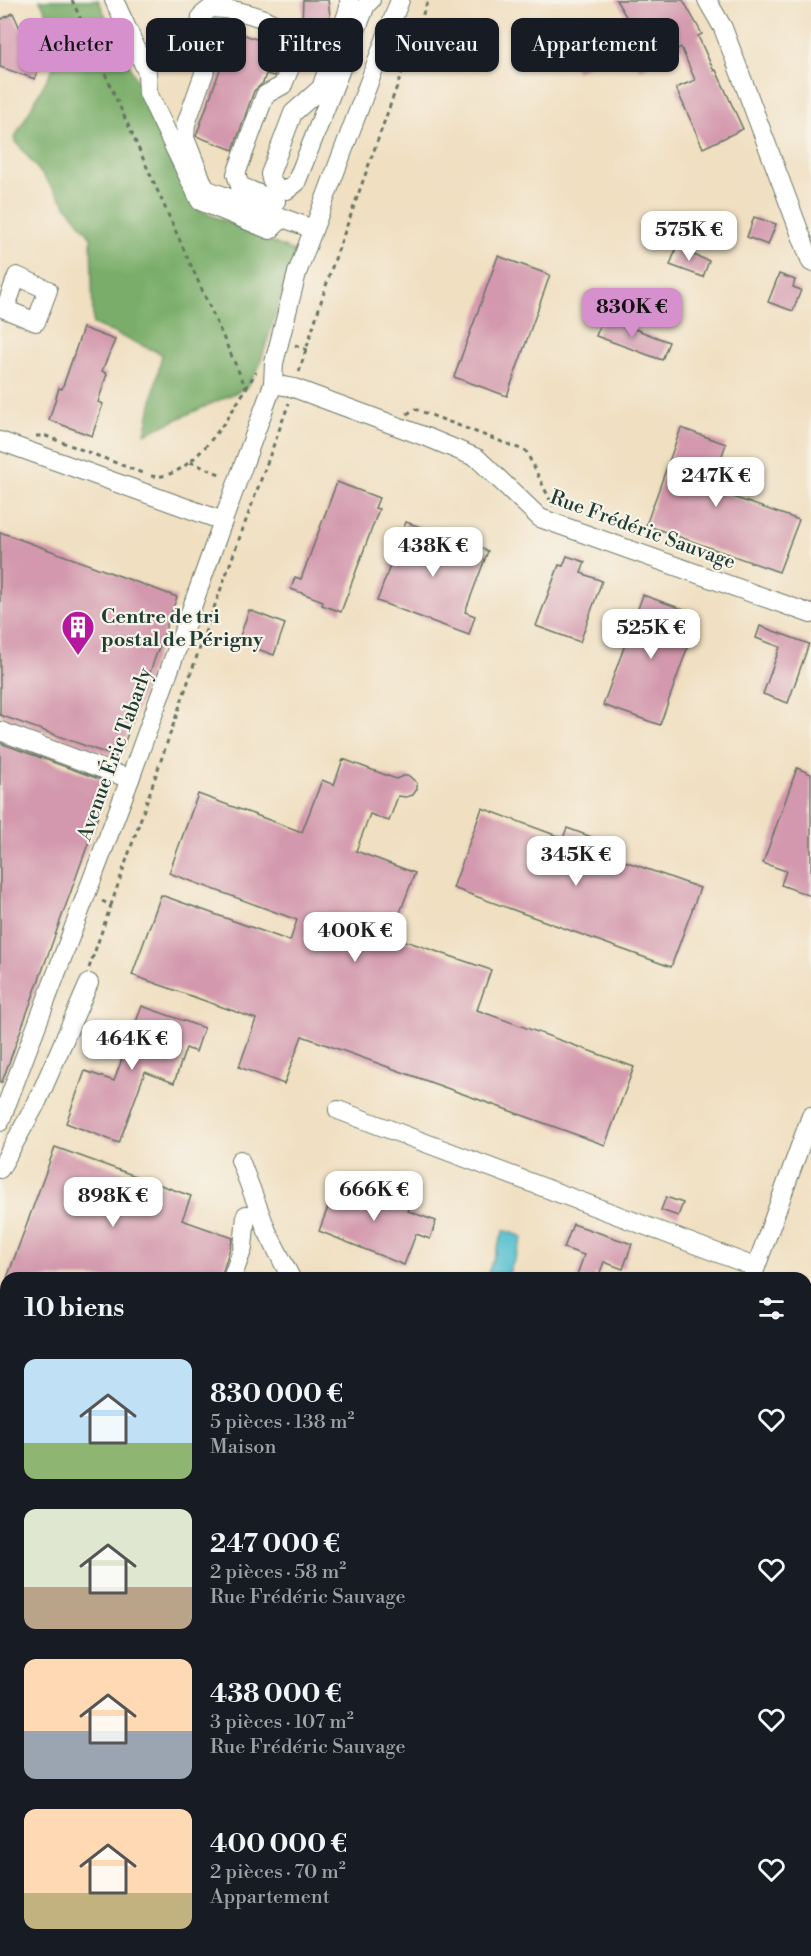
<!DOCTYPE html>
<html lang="fr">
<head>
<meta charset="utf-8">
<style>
  :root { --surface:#171b24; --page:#242831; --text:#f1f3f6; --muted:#9ea1a6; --accent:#d690ce }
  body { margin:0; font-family:"Libre Bodoni",serif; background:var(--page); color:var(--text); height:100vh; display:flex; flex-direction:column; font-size:22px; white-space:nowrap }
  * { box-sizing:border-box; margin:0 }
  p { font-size:20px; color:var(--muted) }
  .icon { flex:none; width:33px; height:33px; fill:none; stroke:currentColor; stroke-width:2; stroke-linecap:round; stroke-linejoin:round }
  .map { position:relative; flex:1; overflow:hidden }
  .details { position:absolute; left:0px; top:1272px; width:812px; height:684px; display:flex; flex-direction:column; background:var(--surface); border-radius:18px 18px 0 0; box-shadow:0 2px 4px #0004 }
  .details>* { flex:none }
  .hud { position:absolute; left:18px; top:18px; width:776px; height:54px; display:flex; gap:12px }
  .price { position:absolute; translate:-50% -51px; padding:0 14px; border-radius:12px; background:#fff; color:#222; font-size:20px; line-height:39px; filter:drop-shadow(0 2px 3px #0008) }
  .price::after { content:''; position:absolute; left:50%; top:36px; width:18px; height:14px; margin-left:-9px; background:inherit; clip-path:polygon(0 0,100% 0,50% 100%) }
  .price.selected { background:var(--accent); color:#111 }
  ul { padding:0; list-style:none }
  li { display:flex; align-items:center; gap:18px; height:150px; padding:0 24px }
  li span { display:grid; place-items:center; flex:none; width:168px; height:120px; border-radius:12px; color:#555 }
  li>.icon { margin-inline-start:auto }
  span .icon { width:72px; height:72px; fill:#fffc; stroke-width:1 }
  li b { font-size:26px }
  h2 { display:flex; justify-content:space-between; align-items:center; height:72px; padding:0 24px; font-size:26px }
  .pill { padding:0 21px; border-radius:12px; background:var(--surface); box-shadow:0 2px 4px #0004; font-size:21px; line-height:54px }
  .pill.selected { background:var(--accent); color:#111 }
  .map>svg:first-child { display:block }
</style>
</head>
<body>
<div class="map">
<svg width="811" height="1956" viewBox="0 0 811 1956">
  <rect width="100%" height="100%" fill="#f7f3e8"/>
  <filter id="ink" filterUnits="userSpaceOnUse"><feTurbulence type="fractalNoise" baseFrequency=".0167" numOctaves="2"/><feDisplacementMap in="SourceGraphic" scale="12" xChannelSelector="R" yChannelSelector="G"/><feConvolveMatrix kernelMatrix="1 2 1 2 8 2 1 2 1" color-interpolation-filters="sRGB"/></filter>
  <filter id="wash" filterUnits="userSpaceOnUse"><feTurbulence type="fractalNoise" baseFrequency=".008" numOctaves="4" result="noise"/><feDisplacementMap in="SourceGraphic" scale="24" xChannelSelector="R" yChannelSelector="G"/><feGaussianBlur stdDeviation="1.35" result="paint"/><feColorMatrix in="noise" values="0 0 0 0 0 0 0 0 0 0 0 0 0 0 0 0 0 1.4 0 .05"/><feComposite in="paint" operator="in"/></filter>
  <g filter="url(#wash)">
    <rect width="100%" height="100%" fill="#f0dfc1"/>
    <polygon fill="#79ad69" stroke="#4c754e" stroke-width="1.5" points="40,0 98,0 199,210 295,252 259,367 246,388 145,434 162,354 93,324 91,237 14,139 64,48"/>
    <polygon fill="#55c0cf" stroke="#3a7e82" stroke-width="1.5" points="504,1230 523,1237 507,1278 486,1278"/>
    <g id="blocks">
      <g fill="#d398ad">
        <polygon points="303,0 328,0 331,24 326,27 327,37 318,62 305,57 303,40 297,30 297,26 302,22"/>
        <polygon points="616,0 683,0 702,34 698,36 714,71 716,70 743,129 703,148 676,88 695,80 681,47 640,70 625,44 577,72 563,47 597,27 604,38 630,23"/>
        <polygon points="13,13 29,48 44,54 35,79 0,67 0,20"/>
        <polygon points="234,31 281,48 283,54 274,76 266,74 263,83 254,91 233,150 196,136"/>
        <polygon points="754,217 776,224 768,245 747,237"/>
        <polygon points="677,246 692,251 691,254 709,261 703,277 670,265"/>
        <polygon points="498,256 550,275 507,396 454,377"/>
        <polygon points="779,274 795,280 793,287 801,290 793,311 768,302"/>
        <polygon points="603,317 669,342 662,360 596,336"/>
        <polygon points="83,328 115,340 102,371 107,374 98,402 103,404 92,436 49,420 59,388 62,389"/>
        <polygon points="681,428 726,444 710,489 799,520 779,572 646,525"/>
        <polygon points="337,482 379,498 375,508 379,509 341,612 322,605 323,601 291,589 295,577 301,579"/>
        <polygon points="406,522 488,551 465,612 475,616 469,635 377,601"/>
        <polygon points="0,532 177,597 119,758 0,715"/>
        <polygon points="567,556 585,562 581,573 602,581 580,642 536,626 559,565 563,566"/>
        <polygon points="643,595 699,615 660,725 603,705"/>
        <polygon points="249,610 285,624 274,655 238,642"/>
        <polygon points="760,626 809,644 788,703 763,694 780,647 756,638"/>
        <polygon points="0,743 110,783 2,1082 0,1082"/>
        <polygon points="343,759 396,779 403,776 409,776 417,783 417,789 413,795 406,797 398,796 389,821 370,814 356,851 415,873 391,936 491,970 477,1010 634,1067 605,1145 302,1036 284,1084 239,1067 256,1019 132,975 161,895 290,941 297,920 169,873 198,794 302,832 322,780 334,785"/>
        <polygon points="797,768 811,774 811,896 781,885 786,871 763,863"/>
        <polygon points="482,808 563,838 567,828 608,843 605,854 700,888 671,967 453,888"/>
        <polygon points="142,1006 204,1028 196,1052 186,1048 174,1083 145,1072 119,1143 66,1123 85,1071 114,1081 123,1056 91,1045 96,1032 128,1043"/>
        <polygon points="55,1147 191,1196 182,1220 233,1238 221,1278 7,1278"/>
        <polygon points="339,1178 411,1205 408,1211 436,1221 430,1239 416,1234 404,1265 319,1231"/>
        <polygon points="666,1197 683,1203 678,1216 661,1210"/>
        <polygon points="573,1224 632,1244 623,1269 604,1262 599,1275 594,1274 593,1278 576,1278 584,1255 564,1248"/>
      </g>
    </g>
  </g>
  <g filter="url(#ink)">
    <use href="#blocks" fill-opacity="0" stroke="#687665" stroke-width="1.5"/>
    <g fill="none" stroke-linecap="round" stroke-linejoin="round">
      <defs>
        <g id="minor">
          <polyline points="114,0 147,72 148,93 200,201 270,230 283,218 313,229"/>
          <polyline points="349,0 349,8 321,88 293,113 270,174 271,179 277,188 287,190 296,183 366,5 371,0"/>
          <polyline points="707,0 723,28 811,262"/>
          <path d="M276,201L240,186L236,174L265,95L283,85C286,76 293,64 294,54C295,20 237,9 211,8L201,16L200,27L208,62L186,124L185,138L204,186L208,190L283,218"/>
          <polyline points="0,307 36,322 48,290 17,276 5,309"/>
          <polyline points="273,384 294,388 429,438 477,458 540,518 811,614"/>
          <polyline points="0,441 223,521 130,779 0,1122"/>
          <polyline points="223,521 273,384 274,363 297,273 400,0"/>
          <polyline points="0,731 130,779"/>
          <polyline points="338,1110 755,1267"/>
          <polyline points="240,1160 267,1231 291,1278"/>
          <polyline points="0,1169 37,1102 89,983"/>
          <polyline points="232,1278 243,1248 246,1215"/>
          <polyline points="752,1278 811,1116"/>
          <polyline points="0,1466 6,1468"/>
          <polyline points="0,1558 6,1560"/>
          <polyline points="0,1816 6,1799"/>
          <polyline points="806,1868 811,1871"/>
        </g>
        <g id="major">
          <polyline points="0,1500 6,1502"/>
          <polyline points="0,1520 6,1523"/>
          <polyline points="806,1807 811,1810"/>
          <polyline points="806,1831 811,1834"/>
        </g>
      </defs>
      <use href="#minor" stroke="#687665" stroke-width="20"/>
      <use href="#major" stroke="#687665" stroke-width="25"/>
      <g stroke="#687665" stroke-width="3" stroke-dasharray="4.5 4.5" stroke-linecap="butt">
        <polyline points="72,0 246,388"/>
        <polyline points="295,345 307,350"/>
        <polyline points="299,372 331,270 428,0"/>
        <polyline points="407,414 415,409 526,451 553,506"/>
        <polyline points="36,436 46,436 145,474"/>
        <polyline points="190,462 222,475"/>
        <path d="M151,476C194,483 237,403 256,372"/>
        <polyline points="102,901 111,905 208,624 289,403"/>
        <polyline points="89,968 111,905"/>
      </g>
      <use href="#minor" stroke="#fff" stroke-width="18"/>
      <use href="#major" stroke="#f2c36a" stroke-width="22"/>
    </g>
  </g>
  <defs>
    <symbol id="building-pin" viewBox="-11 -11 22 30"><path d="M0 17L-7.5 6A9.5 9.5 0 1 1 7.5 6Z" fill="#b5179e" stroke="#f7f3e8"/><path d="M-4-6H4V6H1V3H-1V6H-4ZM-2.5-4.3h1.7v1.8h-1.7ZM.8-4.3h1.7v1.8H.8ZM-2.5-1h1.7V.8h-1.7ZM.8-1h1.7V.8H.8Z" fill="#fff"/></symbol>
  </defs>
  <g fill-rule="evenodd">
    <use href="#building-pin" x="59" y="608" width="38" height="52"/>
  </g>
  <g text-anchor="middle" stroke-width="4.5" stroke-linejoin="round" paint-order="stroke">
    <g font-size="20" fill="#1f3d34" stroke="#f7f3e8">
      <text transform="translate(643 529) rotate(20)" y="7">Rue Frédéric Sauvage</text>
      <text transform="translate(114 754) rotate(-70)" y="7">Avenue Éric Tabarly</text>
    </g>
    <g font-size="20" font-weight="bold" fill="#1f3d34" stroke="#f7f3e8" text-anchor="start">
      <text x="101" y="623">Centre de tri<tspan x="101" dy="23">postal de Périgny</tspan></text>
    </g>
  </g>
</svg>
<b class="price" style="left:689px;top:262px">575K €</b>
<b class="price selected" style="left:632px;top:339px">830K €</b>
<b class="price" style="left:716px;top:508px">247K €</b>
<b class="price" style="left:433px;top:578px">438K €</b>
<b class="price" style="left:651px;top:660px">525K €</b>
<b class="price" style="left:576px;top:887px">345K €</b>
<b class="price" style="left:355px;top:963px">400K €</b>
<b class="price" style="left:132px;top:1071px">464K €</b>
<b class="price" style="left:374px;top:1222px">666K €</b>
<b class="price" style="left:113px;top:1228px">898K €</b>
<div class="hud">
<a class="pill selected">Acheter</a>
<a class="pill">Louer</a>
<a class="pill">Filtres</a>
<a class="pill">Nouveau</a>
<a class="pill">Appartement</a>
</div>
<section class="details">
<h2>10 biens<svg class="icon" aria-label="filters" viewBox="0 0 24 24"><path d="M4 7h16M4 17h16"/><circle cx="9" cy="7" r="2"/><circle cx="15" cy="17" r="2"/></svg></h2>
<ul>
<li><span style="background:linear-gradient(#bfe0f5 70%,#8fb573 0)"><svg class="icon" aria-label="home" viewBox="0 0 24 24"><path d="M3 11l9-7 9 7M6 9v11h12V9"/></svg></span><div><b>830 000 €</b><p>5 pièces · 138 m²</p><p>Maison</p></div><svg class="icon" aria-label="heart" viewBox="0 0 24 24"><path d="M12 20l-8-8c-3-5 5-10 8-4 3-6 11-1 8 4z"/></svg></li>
<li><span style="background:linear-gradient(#dfe7d0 65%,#b9a48a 0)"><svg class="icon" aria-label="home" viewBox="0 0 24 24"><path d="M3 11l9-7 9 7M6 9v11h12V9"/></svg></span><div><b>247 000 €</b><p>2 pièces · 58 m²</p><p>Rue Frédéric Sauvage</p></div><svg class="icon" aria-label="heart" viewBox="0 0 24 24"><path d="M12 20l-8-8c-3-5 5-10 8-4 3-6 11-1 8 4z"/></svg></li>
<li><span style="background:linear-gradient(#ffd9b3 60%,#9aa5b1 0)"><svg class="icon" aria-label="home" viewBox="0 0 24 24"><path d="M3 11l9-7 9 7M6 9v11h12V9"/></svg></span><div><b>438 000 €</b><p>3 pièces · 107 m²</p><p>Rue Frédéric Sauvage</p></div><svg class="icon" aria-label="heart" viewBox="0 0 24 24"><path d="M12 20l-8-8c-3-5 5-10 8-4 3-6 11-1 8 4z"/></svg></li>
<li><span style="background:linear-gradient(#ffd9b3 70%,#c2b280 0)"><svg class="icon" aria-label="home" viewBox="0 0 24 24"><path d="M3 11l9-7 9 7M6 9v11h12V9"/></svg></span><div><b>400 000 €</b><p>2 pièces · 70 m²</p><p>Appartement</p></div><svg class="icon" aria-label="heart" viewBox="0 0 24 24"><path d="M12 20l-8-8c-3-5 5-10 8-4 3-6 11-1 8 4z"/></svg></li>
</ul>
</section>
</div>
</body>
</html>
